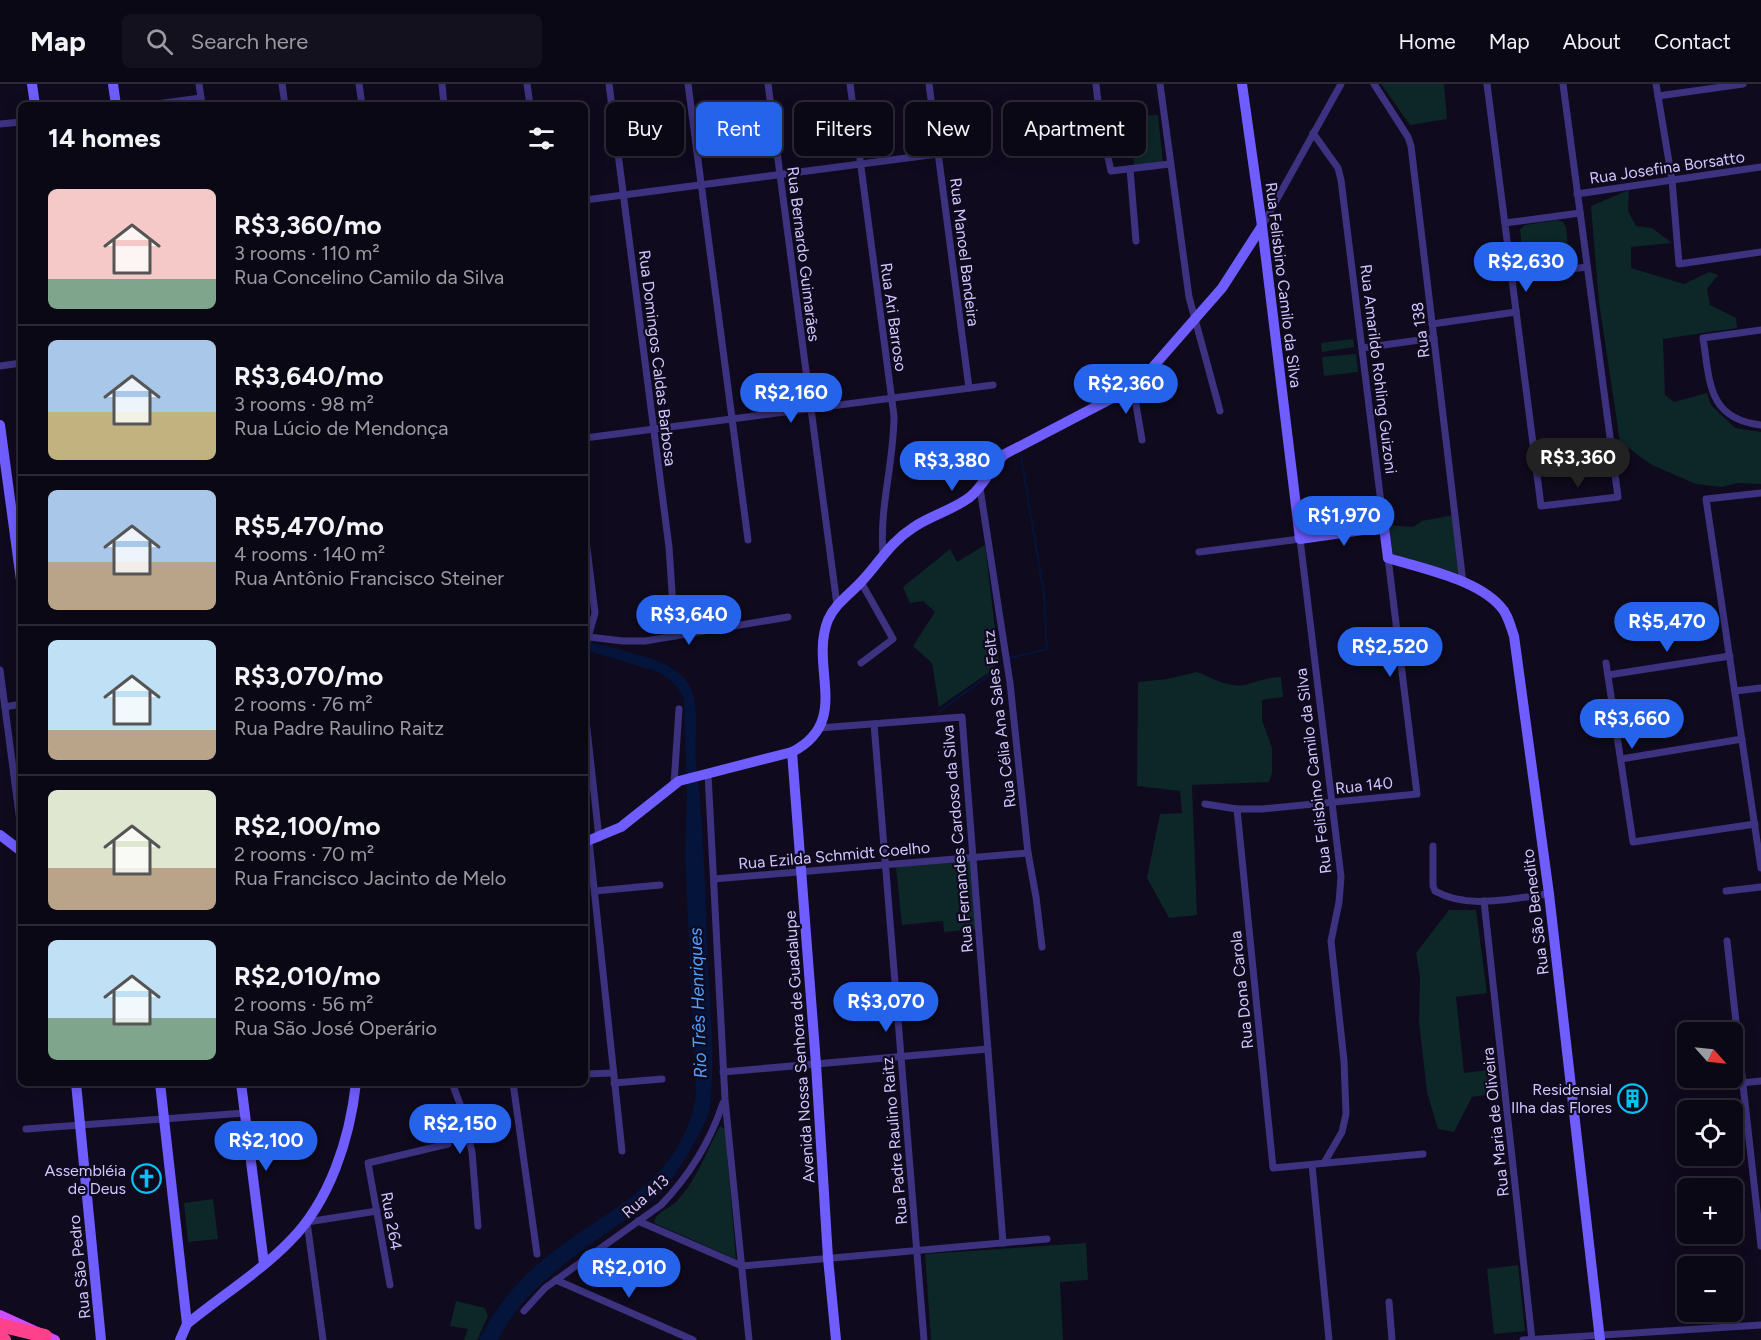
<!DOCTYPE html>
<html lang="en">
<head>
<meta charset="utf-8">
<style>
  :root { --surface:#0b0816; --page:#14111f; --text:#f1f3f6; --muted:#9a9aa1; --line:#2b2935; --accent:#2563eb }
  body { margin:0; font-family:Figtree,sans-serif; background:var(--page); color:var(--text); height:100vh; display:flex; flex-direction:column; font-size:22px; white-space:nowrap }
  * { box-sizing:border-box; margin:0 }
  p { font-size:20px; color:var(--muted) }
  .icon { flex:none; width:33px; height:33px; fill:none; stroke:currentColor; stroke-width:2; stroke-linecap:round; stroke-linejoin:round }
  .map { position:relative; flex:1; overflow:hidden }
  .side { position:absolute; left:18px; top:18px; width:570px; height:984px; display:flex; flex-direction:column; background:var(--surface); border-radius:9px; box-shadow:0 3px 15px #0003,0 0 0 2px var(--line) }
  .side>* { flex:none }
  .guide { position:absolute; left:606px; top:18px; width:570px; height:54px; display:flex; gap:12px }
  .needle { width:39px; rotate:117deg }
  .fabs { position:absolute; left:1677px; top:938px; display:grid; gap:12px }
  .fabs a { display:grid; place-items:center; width:66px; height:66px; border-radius:9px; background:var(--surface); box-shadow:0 3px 15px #0003,0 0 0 2px var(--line); font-size:30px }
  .price { position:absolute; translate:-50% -51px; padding:0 14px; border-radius:21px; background:var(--accent); color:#fff; font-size:20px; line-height:39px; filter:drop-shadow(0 2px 3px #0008) }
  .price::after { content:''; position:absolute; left:50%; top:36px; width:18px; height:14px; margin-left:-9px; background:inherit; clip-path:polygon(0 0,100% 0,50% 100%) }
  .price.active { background:#222; color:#fff }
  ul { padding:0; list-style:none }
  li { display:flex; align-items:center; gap:18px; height:150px; padding:0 30px }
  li+li { border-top:2px solid var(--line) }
  li span { display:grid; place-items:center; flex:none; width:168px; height:120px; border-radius:9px; color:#555 }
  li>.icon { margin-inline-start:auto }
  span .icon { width:72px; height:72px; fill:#fffc; stroke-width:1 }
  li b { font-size:26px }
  h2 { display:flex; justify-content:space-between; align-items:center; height:72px; padding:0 30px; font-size:26px }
  .chip { padding:0 21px; border-radius:9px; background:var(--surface); box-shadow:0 3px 15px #0003,0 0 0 2px var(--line); font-size:21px; line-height:54px }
  .chip.active { background:var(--accent); color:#fff }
  header { display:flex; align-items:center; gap:36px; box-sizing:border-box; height:84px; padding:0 30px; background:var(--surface); border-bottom:2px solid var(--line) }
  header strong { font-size:28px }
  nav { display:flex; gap:33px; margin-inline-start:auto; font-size:21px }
  .search { width:420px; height:54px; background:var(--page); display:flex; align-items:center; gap:15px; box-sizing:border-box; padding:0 21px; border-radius:9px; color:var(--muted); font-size:22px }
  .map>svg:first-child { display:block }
</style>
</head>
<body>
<header>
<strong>Map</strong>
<div class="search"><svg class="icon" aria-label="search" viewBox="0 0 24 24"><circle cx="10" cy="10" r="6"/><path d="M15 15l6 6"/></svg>Search here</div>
<nav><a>Home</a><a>Map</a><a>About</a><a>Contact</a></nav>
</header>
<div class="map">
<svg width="1761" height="1256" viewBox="0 0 1761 1256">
  <rect width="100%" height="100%" fill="#0f0a1d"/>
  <g fill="#0d2628">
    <polygon points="1381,0 1444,0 1447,35 1410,41"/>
    <polygon points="1158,31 1163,79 1134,81 1130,32"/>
    <polygon points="1629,106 1628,127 1636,142 1652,144 1672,159 1631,163 1631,184 1684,200 1709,188 1718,191 1707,205 1710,221 1736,234 1737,244 1663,255 1665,311 1674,318 1707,309 1711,321 1735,344 1761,348 1761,400 1738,399 1722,403 1696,400 1652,381 1620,358 1599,218 1591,122"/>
    <polygon points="1557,136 1563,138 1566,143 1569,175 1565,179 1532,184 1526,182 1523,177 1520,145 1525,141"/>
    <polygon points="1353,255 1354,263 1322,268 1321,259"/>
    <polygon points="1356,270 1358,288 1324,292 1322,273"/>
    <polygon points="1453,431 1460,490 1393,471 1389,441 1413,443 1422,437"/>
    <polygon points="985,461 999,578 988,589 939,623 932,579 913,562 935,528 923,517 910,519 903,503 950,465 957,478"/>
    <path d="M1197,588C1210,593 1229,604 1243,601C1257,598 1266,593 1281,593L1283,613L1262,616V636L1272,664V689L1269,698L1192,701L1197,831L1169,834L1147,794L1160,730L1182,729L1180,707L1137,702L1138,598L1167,595Z"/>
    <polygon points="970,777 976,845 944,848 943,837 902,841 896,783"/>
    <polygon points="1449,826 1476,826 1487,909 1456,913 1464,989 1495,985 1498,1009 1472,1013 1454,1048 1438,1045 1427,1008 1419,938 1420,893 1416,869"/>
    <path d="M720,1042L725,1045L736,1175L656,1140L654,1138C657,1127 671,1124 678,1116C697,1095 707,1066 720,1042Z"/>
    <polygon points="213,1115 218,1155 188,1158 184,1119"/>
    <polygon points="1086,1159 1088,1196 1060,1198 1063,1256 931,1256 925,1170"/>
    <polygon points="1518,1181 1525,1247 1494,1250 1487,1185"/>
    <polygon points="456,1217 485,1224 488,1232 477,1256 464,1256 468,1245 450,1242"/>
  </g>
  <path fill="#05143b" d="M585,556C614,567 670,571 688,599C701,620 694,651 696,675C697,693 700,711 701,729C705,781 706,834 708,887C711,932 715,978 710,1023C708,1038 684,1077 675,1091C661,1112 641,1125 621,1139C575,1172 524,1204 498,1256H479C495,1224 517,1197 545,1174C606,1125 682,1099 696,1011L685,770L687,709L684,614C677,601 670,595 658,588L585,566Z"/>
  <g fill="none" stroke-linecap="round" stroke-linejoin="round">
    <g stroke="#05143b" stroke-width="2">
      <polyline points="1010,574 1047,565 1044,511 1021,373"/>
      <polyline points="940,627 1000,583"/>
    </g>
    <g stroke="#3c3280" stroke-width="7">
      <polyline points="199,0 202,21"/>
      <polyline points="282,0 285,21"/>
      <polyline points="359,0 362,21"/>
      <polyline points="442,0 444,21"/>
      <polyline points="527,0 530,21"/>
      <polyline points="609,0 669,463 675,552"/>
      <polyline points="688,0 748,456"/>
      <polyline points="768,0 837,521"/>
      <path d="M850,0L894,332C894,378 879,424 883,470"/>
      <polyline points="929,0 969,304"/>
      <polyline points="1096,0 1100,37 1111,87 1170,80"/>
      <polyline points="1160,0 1189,213 1220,327"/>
      <polyline points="1374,0 1408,53 1411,62 1463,499"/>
      <polyline points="1487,0 1541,422 1618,413 1563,0"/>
      <polyline points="1656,0 1672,96 1679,180 1761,168"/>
      <polyline points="1658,12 1743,0"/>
      <polyline points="149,21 201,14"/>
      <polyline points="0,40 21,38"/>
      <polyline points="1313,49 1338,84 1341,96 1384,443"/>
      <polyline points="1130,85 1136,157"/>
      <polyline points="1577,110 1761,83"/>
      <polyline points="585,116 968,66"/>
      <polyline points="1505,139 1580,129"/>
      <polyline points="1262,142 1341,0"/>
      <polyline points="1512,192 1587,183"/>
      <polyline points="1432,240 1516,228"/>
      <path d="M1761,246L1703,254C1710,297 1707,335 1761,341"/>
      <polyline points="1362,264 1434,254"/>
      <polyline points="0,282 21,279"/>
      <polyline points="1133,303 1142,356"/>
      <polyline points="585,354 993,301"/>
      <polyline points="980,404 1010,599 1028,769 1036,813 1042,863"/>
      <polyline points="1761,409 1706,415 1761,784"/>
      <polyline points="585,449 595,529 585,564"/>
      <polyline points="1199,468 1300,455 1341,793 1339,818 1331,857 1344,977 1346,1030 1342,1048 1324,1079"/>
      <polyline points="589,553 623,557 645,557 788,533"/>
      <polyline points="861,579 893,555 861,498"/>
      <polyline points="1606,579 1633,758 1755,740"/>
      <polyline points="0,586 21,745"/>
      <polyline points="1608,591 1730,572"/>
      <polyline points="1735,607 1761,604"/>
      <polyline points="5,623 21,620"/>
      <polyline points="585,627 599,754"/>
      <polyline points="874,640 924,1256"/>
      <polyline points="819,644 962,633 1003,1159"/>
      <polyline points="1621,675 1742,655"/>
      <polyline points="708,690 725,1015 749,1256"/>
      <polyline points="674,700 679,625"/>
      <polyline points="1205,720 1237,725 1262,725 1417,710 1388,474"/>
      <polyline points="1237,725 1273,1084 1423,1070"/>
      <polyline points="589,757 622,1067"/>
      <path d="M1433,762V802L1435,807C1468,826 1512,814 1549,810"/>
      <polyline points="714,795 1028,769"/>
      <polyline points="595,807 660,801"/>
      <polyline points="1726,807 1761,803"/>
      <polyline points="1484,817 1532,1256"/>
      <polyline points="1727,857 1761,1162"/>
      <polyline points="723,988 988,965"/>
      <polyline points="585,990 613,989"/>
      <polyline points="452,999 460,1020 472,1068 478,1142"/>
      <polyline points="513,999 537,1170"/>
      <polyline points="614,999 662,995"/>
      <polyline points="1712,1002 1761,997"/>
      <polyline points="26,1045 245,1029"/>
      <polyline points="1312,1081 1329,1256"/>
      <polyline points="638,1137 742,1182 1047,1155"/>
      <polyline points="556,1196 693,1256"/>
      <polyline points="390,1201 368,1079 448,1060"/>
      <polyline points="1389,1218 1392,1256"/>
      <path d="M524,1227L545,1204L661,1121C690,1091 710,1058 723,1019"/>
      <polyline points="323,1256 307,1138 377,1127"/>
      <polyline points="1523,1256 1761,1241"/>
    </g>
    <g stroke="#705dff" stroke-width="10">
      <polyline points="32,0 35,21"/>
      <polyline points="113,0 116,21"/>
      <path d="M1242,0L1262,142L1300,455L1384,443L1388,474C1421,484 1476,495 1500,522C1508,530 1510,541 1514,552L1549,810L1600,1256"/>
      <polyline points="0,341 21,496"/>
      <polyline points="792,668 816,980 828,1174 836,1256"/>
      <polyline points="0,751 21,767"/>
      <path d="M585,758L621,743L679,697L792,668C852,637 809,584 828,536C835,520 849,511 861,498C880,478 889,459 914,443C932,431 953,426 970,413C985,401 991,382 1005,370L1122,309L1145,292L1222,204L1262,142"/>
      <polyline points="76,999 101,1256"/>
      <polyline points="160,999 187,1240"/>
      <polyline points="241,999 264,1180"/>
      <path d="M180,1256L187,1240C221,1212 260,1188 290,1157C330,1117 350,1054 356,999"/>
    </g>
    <polyline stroke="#cd4dff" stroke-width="10" points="0,1231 55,1256"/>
    <g stroke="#ff418b" stroke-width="14">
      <polyline points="0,1241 45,1252"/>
      <polyline points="0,1254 4,1256"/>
    </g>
  </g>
  <defs>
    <symbol id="building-ring" viewBox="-11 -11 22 22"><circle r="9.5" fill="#0f0a1d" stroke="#00c3f1" stroke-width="1.5"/><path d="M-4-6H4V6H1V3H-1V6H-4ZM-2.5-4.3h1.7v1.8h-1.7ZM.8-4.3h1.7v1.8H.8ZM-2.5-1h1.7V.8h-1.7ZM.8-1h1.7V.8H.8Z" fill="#00c3f1"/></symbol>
    <symbol id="church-ring" viewBox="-11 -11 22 22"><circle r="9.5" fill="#0f0a1d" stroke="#00c3f1" stroke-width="1.5"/><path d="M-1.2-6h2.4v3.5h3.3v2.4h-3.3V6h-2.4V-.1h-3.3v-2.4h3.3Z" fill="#00c3f1"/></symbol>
  </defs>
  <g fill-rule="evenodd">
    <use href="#building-ring" x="1616" y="998" width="33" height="33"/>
    <use href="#church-ring" x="130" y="1078" width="33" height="33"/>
  </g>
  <g text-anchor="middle" stroke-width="4.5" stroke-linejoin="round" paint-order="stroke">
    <g font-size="16" fill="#d2c6ff" stroke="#0f0a1d">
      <text transform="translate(1667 83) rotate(-8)" y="6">Rua Josefina Borsatto</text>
      <text transform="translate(965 168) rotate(83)" y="6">Rua Manoel Bandeira</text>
      <text transform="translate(804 170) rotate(83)" y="6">Rua Bernardo Guimarães</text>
      <text transform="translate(1284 201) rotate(83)" y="6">Rua Felisbino Camilo da Silva</text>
      <text transform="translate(894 233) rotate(82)" y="6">Rua Ari Barroso</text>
      <text transform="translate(1420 246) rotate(-97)" y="6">Rua 138</text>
      <text transform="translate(658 274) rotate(83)" y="6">Rua Domingos Caldas Barbosa</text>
      <text transform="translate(1379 285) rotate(83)" y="6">Rua Amarildo Rohling Guizoni</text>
      <text transform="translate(999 635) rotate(-97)" y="6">Rua Célia Ana Sales Feltz</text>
      <text transform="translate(1313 687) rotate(-97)" y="6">Rua Felisbino Camilo da Silva</text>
      <text transform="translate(1364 701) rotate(-6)" y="6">Rua 140</text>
      <text transform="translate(957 755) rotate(-95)" y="6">Rua Fernandes Cardoso da Silva</text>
      <text transform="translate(834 771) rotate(-5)" y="6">Rua Ezilda Schmidt Coelho</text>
      <text transform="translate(1535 828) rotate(-97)" y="6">Rua São Benedito</text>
      <text transform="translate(1241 906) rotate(-96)" y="6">Rua Dona Carola</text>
      <text transform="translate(799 963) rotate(-94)" y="6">Avenida Nossa Senhora de Guadalupe</text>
      <text transform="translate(1495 1038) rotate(-96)" y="6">Rua Maria de Oliveira</text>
      <text transform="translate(894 1057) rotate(-95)" y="6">Rua Padre Raulino Raitz</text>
      <text transform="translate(645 1112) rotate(-41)" y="6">Rua 413</text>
      <text transform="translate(392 1137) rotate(80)" y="6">Rua 264</text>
      <text transform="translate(79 1183) rotate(-96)" y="6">Rua São Pedro</text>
    </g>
    <g font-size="16" fill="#d2c6ff" stroke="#0f0a1d" text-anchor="end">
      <text x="1612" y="1011">Residensial<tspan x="1612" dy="18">Ilha das Flores</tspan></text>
      <text x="126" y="1092">Assembléia<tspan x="126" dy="18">de Deus</tspan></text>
    </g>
    <g font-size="18" font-style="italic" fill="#54a0ff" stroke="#0f0a1d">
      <text transform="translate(698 919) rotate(-92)" y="6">Rio Três Henriques</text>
    </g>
  </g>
</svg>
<div class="fabs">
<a><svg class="needle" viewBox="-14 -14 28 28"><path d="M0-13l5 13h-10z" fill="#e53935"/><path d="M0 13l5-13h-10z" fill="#9a9aa1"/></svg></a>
<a><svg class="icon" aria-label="locate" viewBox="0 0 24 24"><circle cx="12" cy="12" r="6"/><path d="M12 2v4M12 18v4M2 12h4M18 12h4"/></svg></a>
<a>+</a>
<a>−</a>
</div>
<b class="price" style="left:1526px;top:209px">R$2,630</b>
<b class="price" style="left:1126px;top:331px">R$2,360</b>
<b class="price" style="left:791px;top:340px">R$2,160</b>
<b class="price active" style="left:1578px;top:405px">R$3,360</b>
<b class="price" style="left:952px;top:408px">R$3,380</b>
<b class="price" style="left:1344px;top:463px">R$1,970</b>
<b class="price" style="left:689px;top:562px">R$3,640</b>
<b class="price" style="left:1667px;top:569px">R$5,470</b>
<b class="price" style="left:1390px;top:594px">R$2,520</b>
<b class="price" style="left:1632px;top:666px">R$3,660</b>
<b class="price" style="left:886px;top:949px">R$3,070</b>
<b class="price" style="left:460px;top:1071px">R$2,150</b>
<b class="price" style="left:266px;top:1088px">R$2,100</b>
<b class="price" style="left:629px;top:1215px">R$2,010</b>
<div class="guide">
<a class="chip">Buy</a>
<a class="chip active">Rent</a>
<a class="chip">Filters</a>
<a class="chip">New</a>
<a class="chip">Apartment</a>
</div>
<section class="side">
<h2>14 homes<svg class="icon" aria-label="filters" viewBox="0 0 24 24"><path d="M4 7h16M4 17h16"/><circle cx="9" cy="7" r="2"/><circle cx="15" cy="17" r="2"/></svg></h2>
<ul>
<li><span style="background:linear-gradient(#f6c9c9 75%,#7fa58c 0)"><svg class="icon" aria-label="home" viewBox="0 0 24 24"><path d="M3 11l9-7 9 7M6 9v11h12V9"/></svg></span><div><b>R$3,360/mo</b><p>3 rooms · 110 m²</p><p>Rua Concelino Camilo da Silva</p></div></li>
<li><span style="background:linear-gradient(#a9c7e8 60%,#c2b280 0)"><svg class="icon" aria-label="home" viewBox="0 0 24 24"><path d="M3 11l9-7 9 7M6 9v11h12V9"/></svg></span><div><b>R$3,640/mo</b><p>3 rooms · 98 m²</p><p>Rua Lúcio de Mendonça</p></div></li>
<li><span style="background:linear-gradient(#a9c7e8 60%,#b9a48a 0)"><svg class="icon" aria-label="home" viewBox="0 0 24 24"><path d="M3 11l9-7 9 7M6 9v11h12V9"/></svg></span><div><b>R$5,470/mo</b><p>4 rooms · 140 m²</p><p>Rua Antônio Francisco Steiner</p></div></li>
<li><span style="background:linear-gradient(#bfe0f5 75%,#b9a48a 0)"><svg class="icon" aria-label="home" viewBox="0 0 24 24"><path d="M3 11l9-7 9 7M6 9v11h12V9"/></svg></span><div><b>R$3,070/mo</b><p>2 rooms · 76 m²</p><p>Rua Padre Raulino Raitz</p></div></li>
<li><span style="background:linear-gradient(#dfe7d0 65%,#b9a48a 0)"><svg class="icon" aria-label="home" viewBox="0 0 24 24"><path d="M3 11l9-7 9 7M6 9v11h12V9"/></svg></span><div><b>R$2,100/mo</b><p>2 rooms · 70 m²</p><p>Rua Francisco Jacinto de Melo</p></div></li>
<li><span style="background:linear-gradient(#bfe0f5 65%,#7fa58c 0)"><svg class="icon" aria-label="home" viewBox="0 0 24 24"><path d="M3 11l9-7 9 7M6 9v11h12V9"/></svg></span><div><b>R$2,010/mo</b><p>2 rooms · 56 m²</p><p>Rua São José Operário</p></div></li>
</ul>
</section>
</div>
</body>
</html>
